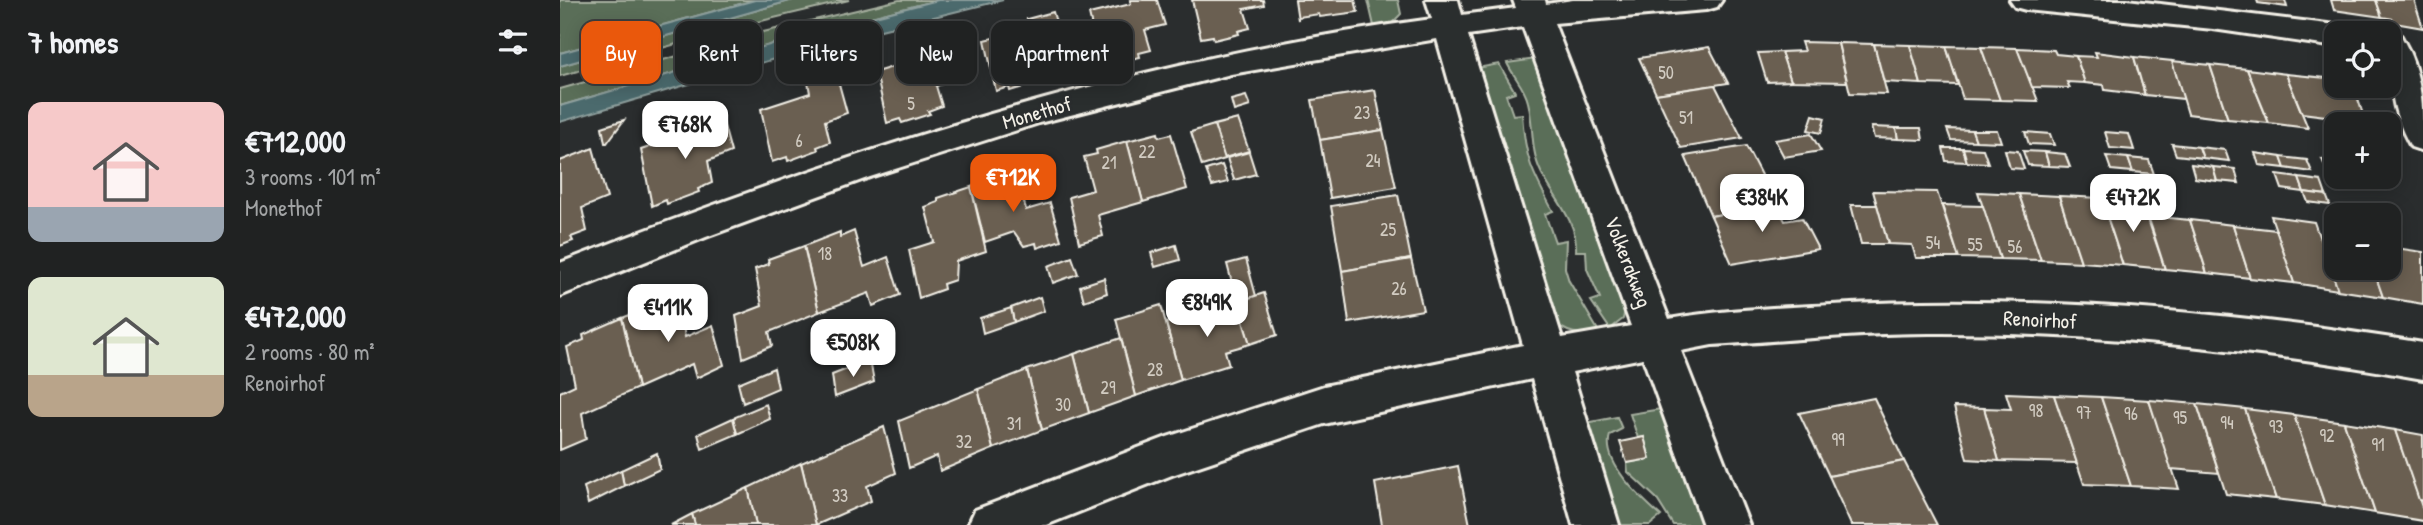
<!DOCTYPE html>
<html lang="en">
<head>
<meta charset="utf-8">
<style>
  :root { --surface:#202222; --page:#2d2f2f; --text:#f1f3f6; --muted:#a2a4a5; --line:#3d3f40; --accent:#ea580c }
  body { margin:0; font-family:"Patrick Hand",sans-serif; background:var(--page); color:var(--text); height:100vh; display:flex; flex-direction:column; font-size:26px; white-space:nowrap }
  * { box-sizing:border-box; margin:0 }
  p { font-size:23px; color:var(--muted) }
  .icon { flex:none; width:38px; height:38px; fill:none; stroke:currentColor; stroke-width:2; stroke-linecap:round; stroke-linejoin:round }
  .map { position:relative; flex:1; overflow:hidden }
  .panel { display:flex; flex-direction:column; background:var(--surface); width:560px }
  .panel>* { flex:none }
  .top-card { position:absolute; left:21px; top:21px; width:665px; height:63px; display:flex; gap:14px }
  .tools { position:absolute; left:1764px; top:21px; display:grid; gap:14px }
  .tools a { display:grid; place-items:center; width:77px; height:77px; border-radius:14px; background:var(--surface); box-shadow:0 4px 18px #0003,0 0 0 2px var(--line); font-size:35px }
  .price { position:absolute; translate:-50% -60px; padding:0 16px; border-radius:14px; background:#fff; color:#222; font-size:23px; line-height:46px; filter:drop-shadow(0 2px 4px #0008) }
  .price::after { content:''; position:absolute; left:50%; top:42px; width:21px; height:16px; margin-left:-10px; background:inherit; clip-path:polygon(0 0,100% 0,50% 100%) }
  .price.on { background:var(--accent); color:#fff }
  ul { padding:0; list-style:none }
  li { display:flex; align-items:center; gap:21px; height:175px; padding:0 28px }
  li span { display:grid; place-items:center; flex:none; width:196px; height:140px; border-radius:14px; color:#555 }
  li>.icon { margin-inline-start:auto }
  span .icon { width:84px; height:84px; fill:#fffc; stroke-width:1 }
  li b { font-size:30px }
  h2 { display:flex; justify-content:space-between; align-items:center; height:84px; padding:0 28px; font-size:30px }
  .pill { padding:0 24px; border-radius:14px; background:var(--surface); box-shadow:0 4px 18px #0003,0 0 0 2px var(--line); font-size:24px; line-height:63px }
  .pill.on { background:var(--accent); color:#fff }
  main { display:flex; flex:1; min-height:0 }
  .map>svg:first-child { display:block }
</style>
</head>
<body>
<main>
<section class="panel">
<h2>7 homes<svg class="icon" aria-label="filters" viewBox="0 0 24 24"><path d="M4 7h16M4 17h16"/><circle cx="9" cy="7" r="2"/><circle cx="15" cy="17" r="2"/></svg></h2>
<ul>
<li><span style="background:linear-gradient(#f6c9c9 75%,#9aa5b1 0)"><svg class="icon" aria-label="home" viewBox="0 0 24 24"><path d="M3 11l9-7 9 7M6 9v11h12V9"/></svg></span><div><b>€712,000</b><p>3 rooms · 101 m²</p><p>Monethof</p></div></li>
<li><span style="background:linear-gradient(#dfe7d0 70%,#b9a48a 0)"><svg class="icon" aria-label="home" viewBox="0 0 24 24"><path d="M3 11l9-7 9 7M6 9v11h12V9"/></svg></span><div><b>€472,000</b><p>2 rooms · 80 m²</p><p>Renoirhof</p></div></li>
</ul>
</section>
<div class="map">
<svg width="1863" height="525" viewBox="0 0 1863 525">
  <rect width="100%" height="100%" fill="#2a2d2e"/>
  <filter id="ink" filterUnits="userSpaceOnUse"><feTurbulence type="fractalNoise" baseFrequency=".0143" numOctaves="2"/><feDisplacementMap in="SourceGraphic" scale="14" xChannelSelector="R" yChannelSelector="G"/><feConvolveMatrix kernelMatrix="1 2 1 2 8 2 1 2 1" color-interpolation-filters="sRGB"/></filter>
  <g filter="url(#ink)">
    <g fill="#5a6e59" stroke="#a7b0a0" stroke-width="2">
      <polygon points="0,0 195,0 0,53"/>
      <polygon points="233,0 289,0 193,23 0,76 0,66"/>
      <polygon points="339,0 378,0 268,28 0,106 0,89 199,33"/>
      <polygon points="808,0 838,0 841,14 832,23 814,26"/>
      <path d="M976,59L1066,305L1063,319L1050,329L1031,301L1040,298L1027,269L1026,251H1016C1018,221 993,197 981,172C970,150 974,125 968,102C965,88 953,76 947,63Z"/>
      <path d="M939,64L955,92L946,95L953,115L962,114C965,159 972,172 993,211L985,214L995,242L1006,240L1005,268L1009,281L1039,332C1020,335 1006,335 993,320L917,68Z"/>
      <polygon points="1101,409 1104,410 1146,525 1113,525 1096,498 1068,472 1067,463 1090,458 1084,437 1078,438 1070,414"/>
      <path d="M1057,417L1062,429L1050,435C1041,463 1082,499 1101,516L1090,525H1054L1026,423Z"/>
    </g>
    <g fill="#4b6a6d" stroke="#8fa09e" stroke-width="2">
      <polygon points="195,0 233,0 0,66 0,53"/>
      <polygon points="378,0 443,0 272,42 0,122 0,106 268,28"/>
    </g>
    <g fill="#6a5f51" stroke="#f4f1e8" stroke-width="2">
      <polygon points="570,0 597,0 605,25 585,30 591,50 579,53 580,57 553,63 553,59 540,62 529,14 571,4"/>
      <polygon points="632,0 703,0 704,5 684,9 690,28 678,31 679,34 654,40 653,36 641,38"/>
      <polygon points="735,0 795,0 798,12 760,17 759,14 738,17 738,20"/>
      <polygon points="1697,0 1725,0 1727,7 1698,3"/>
      <polygon points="1771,0 1816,0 1822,17 1774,10"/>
      <polygon points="1816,0 1854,0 1863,28 1835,23 1833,19 1822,17"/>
      <polygon points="493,12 504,50 483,56 489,76 476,79 477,83 450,91 449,87 436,91 425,40 470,29 467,19"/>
      <polygon points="387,41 398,79 376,86 382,106 368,111 370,114 342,123 340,119 327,123 316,72 362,58 360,48"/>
      <polygon points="1241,42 1278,43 1287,82 1231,81 1221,52 1244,51"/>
      <polygon points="1278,43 1314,44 1327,94 1290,93"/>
      <polygon points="1314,44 1350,45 1361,84 1324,82"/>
      <polygon points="1350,45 1386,46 1398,85 1361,84"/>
      <polygon points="1386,46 1421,47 1440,100 1403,99"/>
      <polygon points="1149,47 1168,83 1096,94 1079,58"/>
      <polygon points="1421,47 1457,48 1478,101 1440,100"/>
      <polygon points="1457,48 1494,50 1496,54 1516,56 1525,83 1507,82 1510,88 1472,87"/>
      <polygon points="1221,52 1231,81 1207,82 1198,53"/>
      <polygon points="1535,52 1574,57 1585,95 1545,90 1544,85 1525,83 1516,56 1537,57"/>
      <polygon points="1574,57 1612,61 1624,99 1585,95"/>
      <polygon points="1612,61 1650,65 1668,119 1628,114"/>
      <polygon points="1650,65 1687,69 1709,123 1668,119"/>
      <polygon points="1687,69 1726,74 1748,128 1709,123"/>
      <polygon points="276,73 287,113 265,121 270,142 257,147 258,150 228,161 227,157 212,162 201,109 250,93 248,82"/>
      <polygon points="1726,74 1766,78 1770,87 1795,90 1806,124 1783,123 1781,118 1742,113"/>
      <polygon points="1155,85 1182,138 1121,148 1096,94"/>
      <polygon points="815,90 823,130 760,140 752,100"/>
      <polygon points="686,96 690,106 674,111 671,100"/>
      <polygon points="160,111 171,152 148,161 152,183 138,189 139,192 107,204 106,200 92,206 81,150 133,132 131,122"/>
      <polygon points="1253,115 1265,118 1261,133 1248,130"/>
      <polygon points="678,119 689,151 664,158 654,125"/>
      <polygon points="64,120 47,143 45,143 42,127"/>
      <polygon points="654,125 665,159 642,166 631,132"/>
      <polygon points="1311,127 1336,128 1338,139 1314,138"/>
      <polygon points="1336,128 1361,128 1363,140 1338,139"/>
      <polygon points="1387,129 1412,130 1416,141 1391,140"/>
      <polygon points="823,130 836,187 770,198 760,140"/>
      <polygon points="1412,130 1437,130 1441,142 1416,141"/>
      <polygon points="1465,132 1490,134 1494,145 1469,144"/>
      <polygon points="1545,132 1569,134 1574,150 1550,148"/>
      <polygon points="598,133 599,137 611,134 627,189 583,202 567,141"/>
      <polygon points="1251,134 1261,151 1224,157 1215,140"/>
      <polygon points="567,141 583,202 538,215 543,236 519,243 509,197 533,190 524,157 537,154 536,150"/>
      <polygon points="1612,144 1639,147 1643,158 1616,155"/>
      <polygon points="1186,146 1216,204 1151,216 1125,156"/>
      <polygon points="1639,147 1665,150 1669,161 1643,158"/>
      <polygon points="33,148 47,198 22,208 27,231 11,237 13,241 0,246 0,161"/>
      <polygon points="1383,148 1403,148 1407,162 1386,161"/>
      <polygon points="1403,148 1423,149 1428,163 1407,162"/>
      <polygon points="1445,150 1458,151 1464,169 1450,168"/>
      <polygon points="1463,151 1485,152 1489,166 1468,165"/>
      <polygon points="689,152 696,174 674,180 667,158"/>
      <polygon points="1485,152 1505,154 1510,167 1489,166"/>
      <polygon points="1695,153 1721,157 1725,168 1699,165"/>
      <polygon points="1546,156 1568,158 1573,172 1551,170"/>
      <polygon points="1721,157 1747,160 1752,172 1725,168"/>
      <polygon points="1568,158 1589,160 1594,174 1573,172"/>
      <polygon points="1762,159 1776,161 1776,175 1768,174"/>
      <polygon points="1631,164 1653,167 1657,181 1635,178"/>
      <polygon points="662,165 668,182 652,186 646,170"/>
      <polygon points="1653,167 1675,169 1679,183 1657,181"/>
      <polygon points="1717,175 1739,178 1744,192 1722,189"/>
      <polygon points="443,177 444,181 458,177 466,210 490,203 501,240 477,248 476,243 464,246 454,232 425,242 411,187"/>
      <polygon points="1739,178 1761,181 1766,195 1744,192"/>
      <polygon points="411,187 426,251 396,261 395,280 383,284 384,289 359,298 349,250 374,242 365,207 378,202 378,198"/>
      <polygon points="1313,191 1377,192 1399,258 1356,258 1352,245 1328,244"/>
      <polygon points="1418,192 1459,194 1481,260 1440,259"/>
      <polygon points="1744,192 1766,195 1770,205 1748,202"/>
      <polygon points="1459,194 1499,196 1521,262 1481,260"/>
      <polygon points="838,195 851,259 782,271 771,206"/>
      <polygon points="1499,196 1541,198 1563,265 1521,262"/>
      <polygon points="1541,198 1582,202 1605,269 1563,265"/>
      <polygon points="1216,204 1225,221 1242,218 1258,249 1172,264 1151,216"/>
      <polygon points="1291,205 1317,205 1328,244 1301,244"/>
      <polygon points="1382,205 1423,206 1440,259 1399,258"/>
      <polygon points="1588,216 1630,220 1647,273 1605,269"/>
      <polygon points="1711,216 1754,222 1778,290 1734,283"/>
      <polygon points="1630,220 1673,225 1690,278 1647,273"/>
      <polygon points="1673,225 1716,230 1734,283 1690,278"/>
      <polygon points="294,231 304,267 328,257 340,295 313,306 309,293 259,312 244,246 280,232 280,237"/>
      <polygon points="1760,236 1776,239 1776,268 1813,268 1823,297 1778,290"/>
      <polygon points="616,245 620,260 595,267 591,253"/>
      <polygon points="244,246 259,312 209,332 212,346 183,358 176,316 202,306 195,269 209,264 208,259"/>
      <polygon points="1829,247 1863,252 1863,304 1823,297 1813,268 1829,268"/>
      <polygon points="512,257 518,274 493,283 488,266"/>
      <polygon points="686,259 696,296 677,302 667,264"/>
      <polygon points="851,259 863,310 789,323 782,271"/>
      <polygon points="544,278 547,293 524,301 520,286"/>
      <polygon points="704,293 717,335 690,344 677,302"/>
      <polygon points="480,297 484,311 454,322 451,308"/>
      <polygon points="118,300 125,337 153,325 164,365 136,378 132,364 78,388 62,318 101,302 102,306"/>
      <polygon points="677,302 690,344 665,351 669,365 621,380 606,323"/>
      <polygon points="601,305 621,380 576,396 556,319"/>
      <polygon points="451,308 454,322 423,333 420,318"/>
      <polygon points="62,318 78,388 22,413 26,439 0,450 0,392 15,385 7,347 24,340 23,335"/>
      <polygon points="561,338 576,396 529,413 514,354"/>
      <polygon points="514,354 529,413 482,430 467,370"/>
      <polygon points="310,360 314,382 275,397 272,375"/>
      <polygon points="214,368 218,388 183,403 178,383"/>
      <polygon points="467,370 482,430 433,449 418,389"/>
      <polygon points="418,389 433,449 380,471 377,456 349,468 339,421"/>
      <polygon points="1446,393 1494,395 1517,463 1439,461 1424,408 1451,409"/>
      <polygon points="1494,395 1541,397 1571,486 1524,484"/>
      <polygon points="1541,397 1589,400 1619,489 1571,486"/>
      <polygon points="1314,398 1344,461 1269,476 1239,413"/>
      <polygon points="1589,400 1637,404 1659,473 1611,469"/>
      <polygon points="206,404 210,419 177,434 173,418"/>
      <polygon points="1637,404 1685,409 1716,499 1666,494"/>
      <polygon points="1394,407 1424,408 1439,461 1407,459"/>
      <polygon points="1685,409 1734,415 1765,505 1716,499"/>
      <polygon points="1734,415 1784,422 1815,513 1765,505"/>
      <polygon points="173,418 177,434 142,449 138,434"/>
      <polygon points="1784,422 1835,430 1863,510 1863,521 1815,513"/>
      <polygon points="324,427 336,473 307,486 311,501 256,525 241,463"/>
      <polygon points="1835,430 1863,435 1863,501 1859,500"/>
      <polygon points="1084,437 1090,459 1067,463 1060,442"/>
      <polygon points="97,453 100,469 64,486 61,470"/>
      <polygon points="1344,461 1377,525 1291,525 1269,476"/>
      <polygon points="241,463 256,525 196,525 188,488"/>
      <polygon points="898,466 910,525 822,525 815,483"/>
      <polygon points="61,470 64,486 28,504 24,487"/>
      <polygon points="188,488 196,525 135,525 132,514"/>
      <polygon points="132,514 135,525 111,525"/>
    </g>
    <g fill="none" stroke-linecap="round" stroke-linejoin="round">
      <defs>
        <g id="minor">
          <path d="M866,0H898L902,15L956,8L953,0H985L986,4L1013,0H1162L1157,7L1146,10L994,23L1109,319C1163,309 1217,308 1272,305C1470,294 1668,311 1863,343V379C1701,350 1534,332 1369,333C1297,333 1224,341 1152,345L1121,351L1189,525H1143L1083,358L1012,372L1059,525H1013L972,379L764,424L612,475L486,525H408L415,510L607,437L764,386L963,345L877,39L671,74L479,123L310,177L146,237L0,296V263C282,153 570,59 872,19ZM963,27L1071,326L1002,338L908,35Z"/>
          <polygon points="1450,0 1567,0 1776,25 1787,28 1790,33 1776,33 1776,47 1653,29 1466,10 1455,7"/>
          <path d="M1829,33L1841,36C1863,73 1863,109 1863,151L1851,147C1829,108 1829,76 1829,33Z"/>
        </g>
      </defs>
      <use href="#minor" stroke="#f4f1e8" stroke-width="6"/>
      <use href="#minor" fill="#2a2d2e" fill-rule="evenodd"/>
    </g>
  </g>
  <g text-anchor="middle" stroke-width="5" stroke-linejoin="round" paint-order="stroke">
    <g font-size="18" fill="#d2ccc2">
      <text x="1106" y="79">50</text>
      <text x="351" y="110">5</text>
      <text x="802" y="119">23</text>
      <text x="1126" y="124">51</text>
      <text x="239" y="147">6</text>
      <text x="587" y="158">22</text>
      <text x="813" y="167">24</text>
      <text x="549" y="169">21</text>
      <text x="828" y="236">25</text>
      <text x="1373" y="249">54</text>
      <text x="1415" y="251">55</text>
      <text x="1455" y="253">56</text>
      <text x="265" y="260">18</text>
      <text x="839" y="295">26</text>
      <text x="595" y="376">28</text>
      <text x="548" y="394">29</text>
      <text x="503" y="411">30</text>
      <text x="1476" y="417">98</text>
      <text x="1524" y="419">97</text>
      <text x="1571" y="420">96</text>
      <text x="1620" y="424">95</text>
      <text x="1667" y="429">94</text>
      <text x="454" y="430">31</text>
      <text x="1716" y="433">93</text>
      <text x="1767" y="442">92</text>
      <text x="1278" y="446">99</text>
      <text x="404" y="448">32</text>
      <text x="1818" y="451">91</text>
      <text x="280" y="502">33</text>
    </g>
    <g font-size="21" fill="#f4f1e8" stroke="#2a2d2e">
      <text transform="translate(477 113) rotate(-16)" y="7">Monethof</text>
      <text transform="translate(1068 262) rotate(69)" y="7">Volkerakweg</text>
      <text transform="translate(1480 320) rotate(3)" y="7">Renoirhof</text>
    </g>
  </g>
</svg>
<div class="tools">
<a><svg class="icon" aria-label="locate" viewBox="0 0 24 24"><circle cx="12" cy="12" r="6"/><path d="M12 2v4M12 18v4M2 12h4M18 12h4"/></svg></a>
<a>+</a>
<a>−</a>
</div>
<b class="price" style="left:125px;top:161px">€768K</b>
<b class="price on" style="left:453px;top:214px">€712K</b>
<b class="price" style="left:1202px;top:234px">€384K</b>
<b class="price" style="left:1573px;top:234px">€472K</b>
<b class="price" style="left:647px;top:339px">€849K</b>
<b class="price" style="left:108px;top:344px">€411K</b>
<b class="price" style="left:293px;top:379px">€508K</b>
<div class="top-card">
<a class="pill on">Buy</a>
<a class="pill">Rent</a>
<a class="pill">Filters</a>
<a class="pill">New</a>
<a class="pill">Apartment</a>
</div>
</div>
</main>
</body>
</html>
